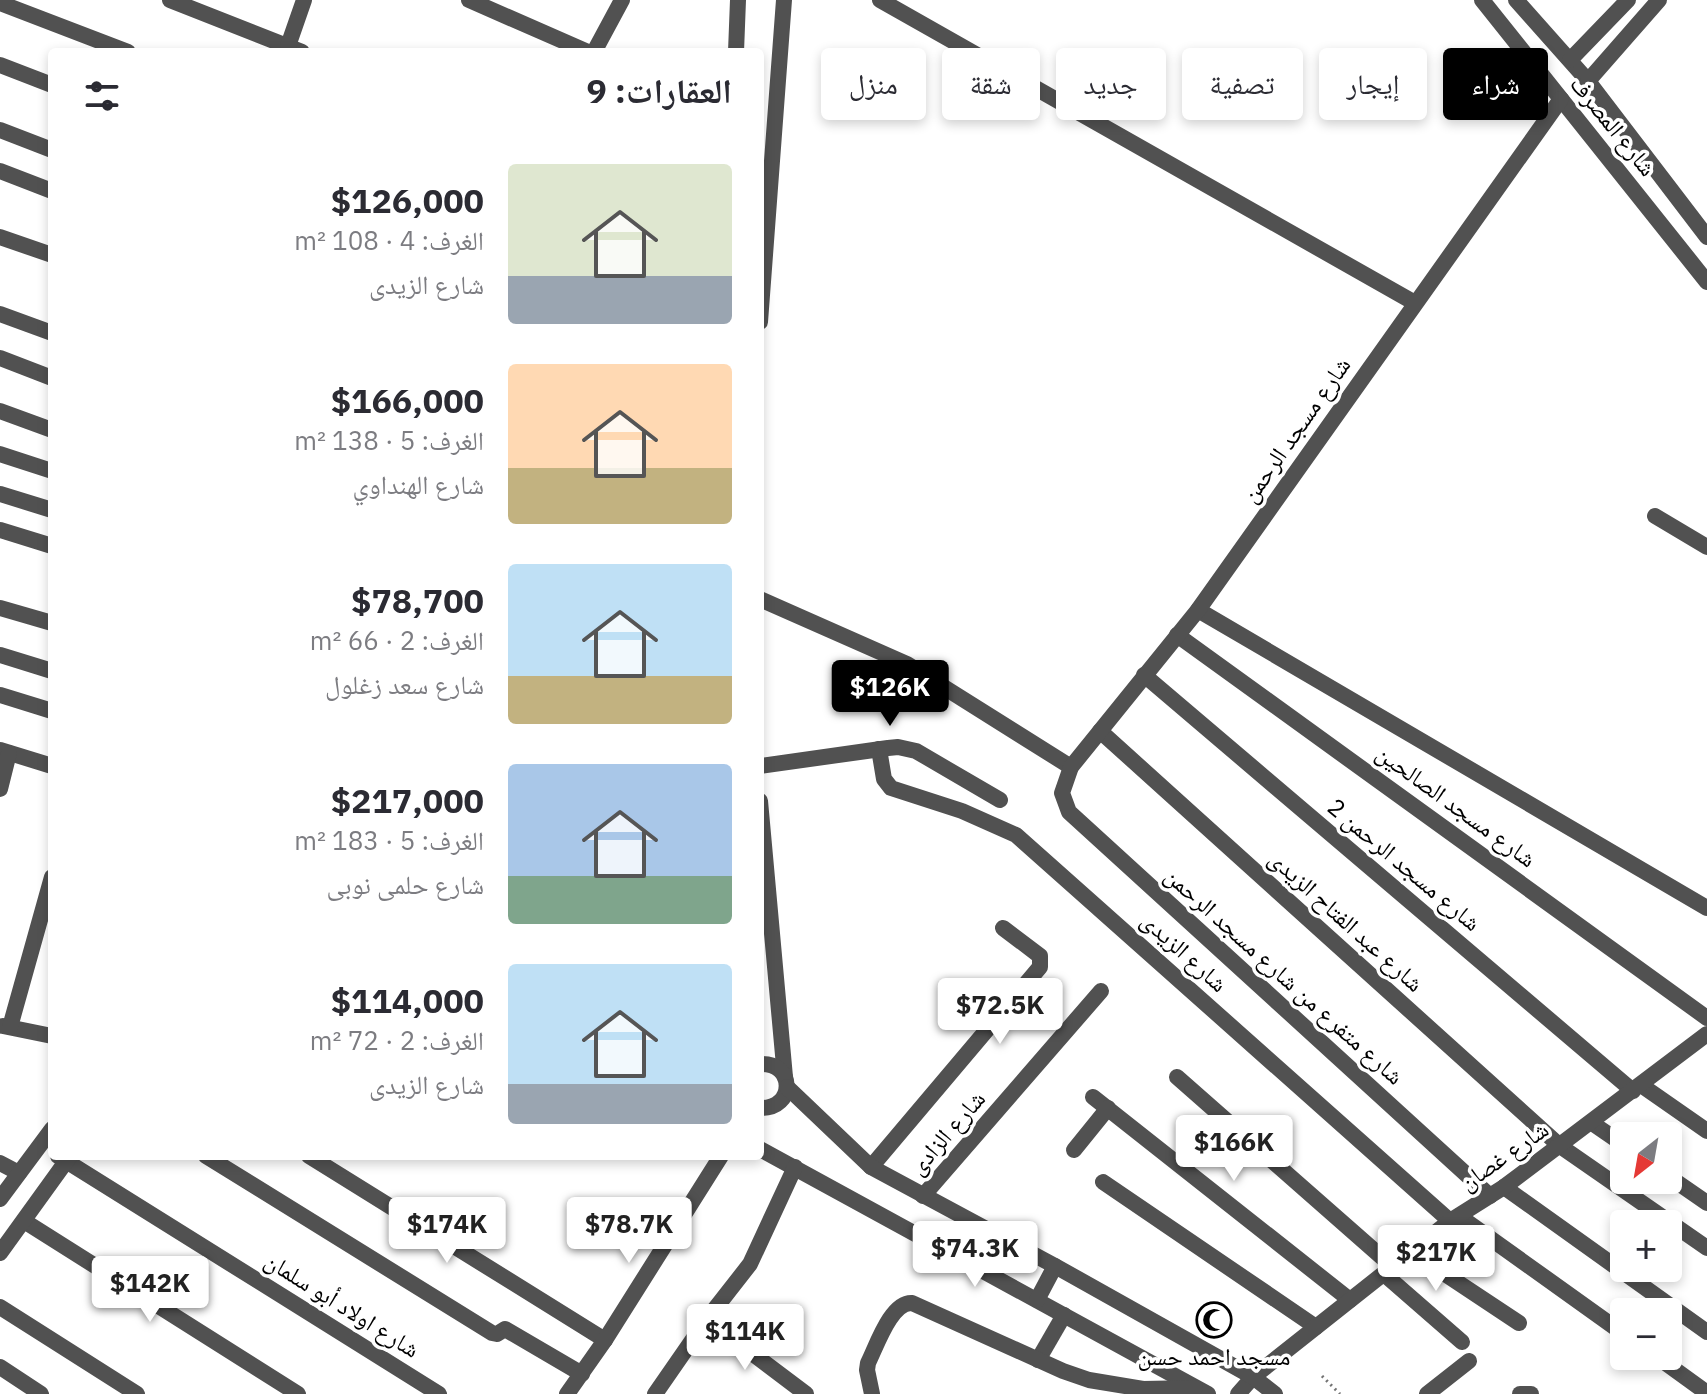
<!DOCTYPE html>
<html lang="ar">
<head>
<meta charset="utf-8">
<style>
  :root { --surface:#fff; --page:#f2f2f3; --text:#2b2b33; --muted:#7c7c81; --accent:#000 }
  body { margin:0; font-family:"IBM Plex Sans","Noto Naskh Arabic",sans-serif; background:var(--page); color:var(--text); direction:rtl; height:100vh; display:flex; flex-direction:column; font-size:30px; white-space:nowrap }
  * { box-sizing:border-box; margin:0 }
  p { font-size:26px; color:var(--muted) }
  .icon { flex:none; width:44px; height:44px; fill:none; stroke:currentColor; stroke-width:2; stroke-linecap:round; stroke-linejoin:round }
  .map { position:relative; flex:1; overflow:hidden; direction:ltr }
  .side { position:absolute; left:48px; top:48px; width:716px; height:1112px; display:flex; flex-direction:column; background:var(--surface); border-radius:8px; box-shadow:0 4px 12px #0003; direction:rtl }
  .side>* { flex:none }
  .banner { position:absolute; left:788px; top:48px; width:760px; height:72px; direction:rtl; display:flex; gap:16px }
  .needle { width:52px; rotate:211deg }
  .fabs { position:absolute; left:1610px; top:1122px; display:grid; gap:16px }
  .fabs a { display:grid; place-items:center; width:72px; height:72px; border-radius:8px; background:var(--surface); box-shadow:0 4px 12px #0003; font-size:40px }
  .price { position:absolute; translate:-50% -68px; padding:0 18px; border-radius:8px; background:#fff; color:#222; font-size:26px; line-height:52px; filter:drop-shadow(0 2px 4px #0008) }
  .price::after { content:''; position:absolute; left:50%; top:48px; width:24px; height:18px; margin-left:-12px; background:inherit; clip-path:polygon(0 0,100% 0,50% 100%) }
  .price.active { background:var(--accent); color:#fff }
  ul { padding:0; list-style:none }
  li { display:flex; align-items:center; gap:24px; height:200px; padding:0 32px }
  li span { display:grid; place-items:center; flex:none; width:224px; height:160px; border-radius:8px; color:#555 }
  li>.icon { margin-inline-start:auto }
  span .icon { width:96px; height:96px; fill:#fffc; stroke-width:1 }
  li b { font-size:34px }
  h2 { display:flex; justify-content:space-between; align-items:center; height:96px; padding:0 32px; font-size:34px }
  .tag { padding:0 28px; border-radius:8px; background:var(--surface); box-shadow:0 4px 12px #0003; font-size:28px; line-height:72px }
  .tag.active { background:var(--accent); color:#fff }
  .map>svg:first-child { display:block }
</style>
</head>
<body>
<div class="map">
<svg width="1707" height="1394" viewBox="0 0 1707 1394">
  <rect width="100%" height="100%" fill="#fff"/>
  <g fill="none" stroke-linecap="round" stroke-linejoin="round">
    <polyline stroke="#737373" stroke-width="3" stroke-dasharray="2 4" stroke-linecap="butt" points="1322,1376 1340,1394"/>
    <g stroke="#515151" stroke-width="16">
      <polyline points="170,0 302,52"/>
      <polyline points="469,0 588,52"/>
      <polyline points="880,0 1415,303"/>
      <polyline points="1482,0 1707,282"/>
      <polyline points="1516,0 1588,81 1707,237"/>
      <polyline points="0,3 128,52"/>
      <polyline points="288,46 304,0"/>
      <polyline points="594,52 622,0"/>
      <polyline points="736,52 738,0"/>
      <polyline points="1570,60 1628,0"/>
      <polyline points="0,65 52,85"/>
      <polyline points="1588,81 1659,0"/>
      <polyline points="0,130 52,150"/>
      <polyline points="0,171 52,191"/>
      <polyline points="0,237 52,255"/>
      <polyline points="0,314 52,333"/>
      <polyline points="0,358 52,378"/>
      <polyline points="0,411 52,430"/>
      <polyline points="0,454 52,471"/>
      <polyline points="0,494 52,510"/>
      <polyline points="1655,516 1707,547"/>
      <polyline points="0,530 52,546"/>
      <polyline points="760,599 907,664 1071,767"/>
      <polyline points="0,608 52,623"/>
      <polyline points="1198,610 1707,908"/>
      <polyline points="1177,635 1707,1018"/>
      <polyline points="0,655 52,671"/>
      <polyline points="1144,675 1633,1091"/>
      <polyline points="0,695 52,711"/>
      <polyline points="1100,731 1560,1146 1707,1248"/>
      <polyline points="879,749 884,779 891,788 962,811 1016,835 1450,1221"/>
      <polyline points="0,750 52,766"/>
      <polyline points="760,766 888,748 898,747 916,751 1000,800"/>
      <polyline points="0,789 9,753"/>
      <polyline points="3,1026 52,1036"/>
      <polyline points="10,1027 52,877"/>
      <polyline points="1177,1077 1393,1267"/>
      <polyline points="1641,1085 1707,1131"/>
      <polyline points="1093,1097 1350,1300"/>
      <polyline points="1592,1123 1624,1145"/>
      <polyline points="760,1149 1208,1394"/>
      <polyline points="1074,1150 1108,1108"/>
      <polyline points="58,1156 439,1394"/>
      <polyline points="206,1156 492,1333 497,1334 505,1329 582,1374"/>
      <polyline points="309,1156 605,1340"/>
      <polyline points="0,1163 19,1173"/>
      <polyline points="871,1167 1040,967 1040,956 1003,928"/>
      <polyline points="1668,1176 1707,1203"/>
      <polyline points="1103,1182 1316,1327"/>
      <polyline points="1504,1187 1707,1332"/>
      <polyline points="923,1196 1101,991"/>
      <polyline points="1490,1196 1069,812 1062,793 1071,767 1198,610 1561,99"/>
      <polyline points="1459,1216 1624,1334"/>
      <polyline points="24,1221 298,1394"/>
      <polyline points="1412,1252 1519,1323"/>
      <polyline points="1384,1274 1462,1342"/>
      <polyline points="0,1307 137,1394"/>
      <polyline points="707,1319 806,1394"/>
      <polyline points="1656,1356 1707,1393"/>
      <polyline points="1038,1360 1064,1315"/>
      <polyline points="0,1367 41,1394"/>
      <polyline points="655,1394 707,1319 750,1264 795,1167"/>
      <path d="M872,1394L867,1370L868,1363C877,1345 891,1302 912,1303L1063,1371L1089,1380L1143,1389L1195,1388"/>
      <polyline points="1238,1394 1253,1377 1450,1221 1504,1187 1707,1034"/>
      <polyline points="1427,1394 1469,1361"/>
      <polyline points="1520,1394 1531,1394"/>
    </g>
    <g stroke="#515151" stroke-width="16">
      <polyline points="760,322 784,0"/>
      <polyline points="760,801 785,1077"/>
      <path d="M760,1064C795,1062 796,1109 760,1108"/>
      <polyline points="787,1087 871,1167 1055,1266 1253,1377 1275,1394"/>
      <polyline points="0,1199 52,1129"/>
      <polyline points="0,1253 70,1156"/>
      <polyline points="1037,1300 1055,1266"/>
      <polyline points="567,1394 605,1340 721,1156"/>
    </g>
  </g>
  <defs>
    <symbol id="mosque-ring" viewBox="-11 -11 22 22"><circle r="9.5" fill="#fff" stroke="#000" stroke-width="1.5"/><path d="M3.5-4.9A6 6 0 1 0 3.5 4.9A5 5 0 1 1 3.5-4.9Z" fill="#000"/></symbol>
  </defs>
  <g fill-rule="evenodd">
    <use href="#mosque-ring" x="1194" y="1300" width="40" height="40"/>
  </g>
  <g text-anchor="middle" stroke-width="7" stroke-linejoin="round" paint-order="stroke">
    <g font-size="24" fill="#000" stroke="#fff">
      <text transform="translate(1613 126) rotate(51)" y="8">شارع المصرف</text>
      <text transform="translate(1296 430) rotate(-55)" y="8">شارع مسجد الرحمن</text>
      <text transform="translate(1456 806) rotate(36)" y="8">شارع مسجد الصالحين</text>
      <text transform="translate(1404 865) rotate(40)" y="8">شارع مسجد الرحمن 2</text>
      <text transform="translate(1346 921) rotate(42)" y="8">شارع عبد الفتاح الزيدى</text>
      <text transform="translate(1184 952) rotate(42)" y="8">شارع الزيدى</text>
      <text transform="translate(1284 976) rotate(42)" y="8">شارع متفرع من شارع مسجد الرحمن</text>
      <text transform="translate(947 1133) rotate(-49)" y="8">شارع الزادى</text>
      <text transform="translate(1504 1156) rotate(-35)" y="8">شارع غصان</text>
      <text transform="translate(342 1305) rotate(32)" y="8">شارع اولاد أبو سلمان</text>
    </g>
    <g font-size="24" fill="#000" stroke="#fff">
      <text x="1214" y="1365">مسجد احمد حسن</text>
    </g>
  </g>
</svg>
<div class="fabs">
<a><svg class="needle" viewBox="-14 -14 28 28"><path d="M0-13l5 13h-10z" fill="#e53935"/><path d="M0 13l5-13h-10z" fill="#7c7c81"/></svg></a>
<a>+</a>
<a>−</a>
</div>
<b class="price active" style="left:890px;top:728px">$126K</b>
<b class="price" style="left:1000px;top:1046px">$72.5K</b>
<b class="price" style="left:1234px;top:1183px">$166K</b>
<b class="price" style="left:447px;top:1265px">$174K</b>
<b class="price" style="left:629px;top:1265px">$78.7K</b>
<b class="price" style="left:975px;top:1289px">$74.3K</b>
<b class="price" style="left:1436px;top:1293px">$217K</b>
<b class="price" style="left:150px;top:1324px">$142K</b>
<b class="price" style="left:745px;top:1372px">$114K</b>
<div class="banner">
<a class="tag active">شراء</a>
<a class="tag">إيجار</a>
<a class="tag">تصفية</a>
<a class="tag">جديد</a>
<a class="tag">شقة</a>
<a class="tag">منزل</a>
</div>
<section class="side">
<h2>العقارات: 9<svg class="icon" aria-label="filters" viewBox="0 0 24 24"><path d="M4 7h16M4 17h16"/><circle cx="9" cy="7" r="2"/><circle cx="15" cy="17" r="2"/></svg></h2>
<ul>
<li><span style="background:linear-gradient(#dfe7d0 70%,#9aa5b1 0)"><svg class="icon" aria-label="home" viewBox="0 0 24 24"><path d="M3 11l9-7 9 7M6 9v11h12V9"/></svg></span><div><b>$126,000</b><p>الغرف: 4 · 108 m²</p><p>شارع الزيدى</p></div></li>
<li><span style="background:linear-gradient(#ffd9b3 65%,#c2b280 0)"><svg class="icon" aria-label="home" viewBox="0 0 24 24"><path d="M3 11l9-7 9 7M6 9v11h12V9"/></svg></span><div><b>$166,000</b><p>الغرف: 5 · 138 m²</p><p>شارع الهنداوي</p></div></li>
<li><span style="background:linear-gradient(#bfe0f5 70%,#c2b280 0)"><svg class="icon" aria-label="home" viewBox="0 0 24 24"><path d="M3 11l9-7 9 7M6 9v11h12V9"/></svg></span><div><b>$78,700</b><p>الغرف: 2 · 66 m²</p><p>شارع سعد زغلول</p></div></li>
<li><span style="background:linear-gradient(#a9c7e8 70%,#7fa58c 0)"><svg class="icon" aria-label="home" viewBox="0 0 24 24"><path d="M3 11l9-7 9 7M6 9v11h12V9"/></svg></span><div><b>$217,000</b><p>الغرف: 5 · 183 m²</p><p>شارع حلمى نوبى</p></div></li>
<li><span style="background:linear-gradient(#bfe0f5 75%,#9aa5b1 0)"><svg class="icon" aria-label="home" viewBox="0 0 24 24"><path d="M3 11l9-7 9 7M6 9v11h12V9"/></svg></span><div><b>$114,000</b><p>الغرف: 2 · 72 m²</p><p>شارع الزيدى</p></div></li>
</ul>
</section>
</div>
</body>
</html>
